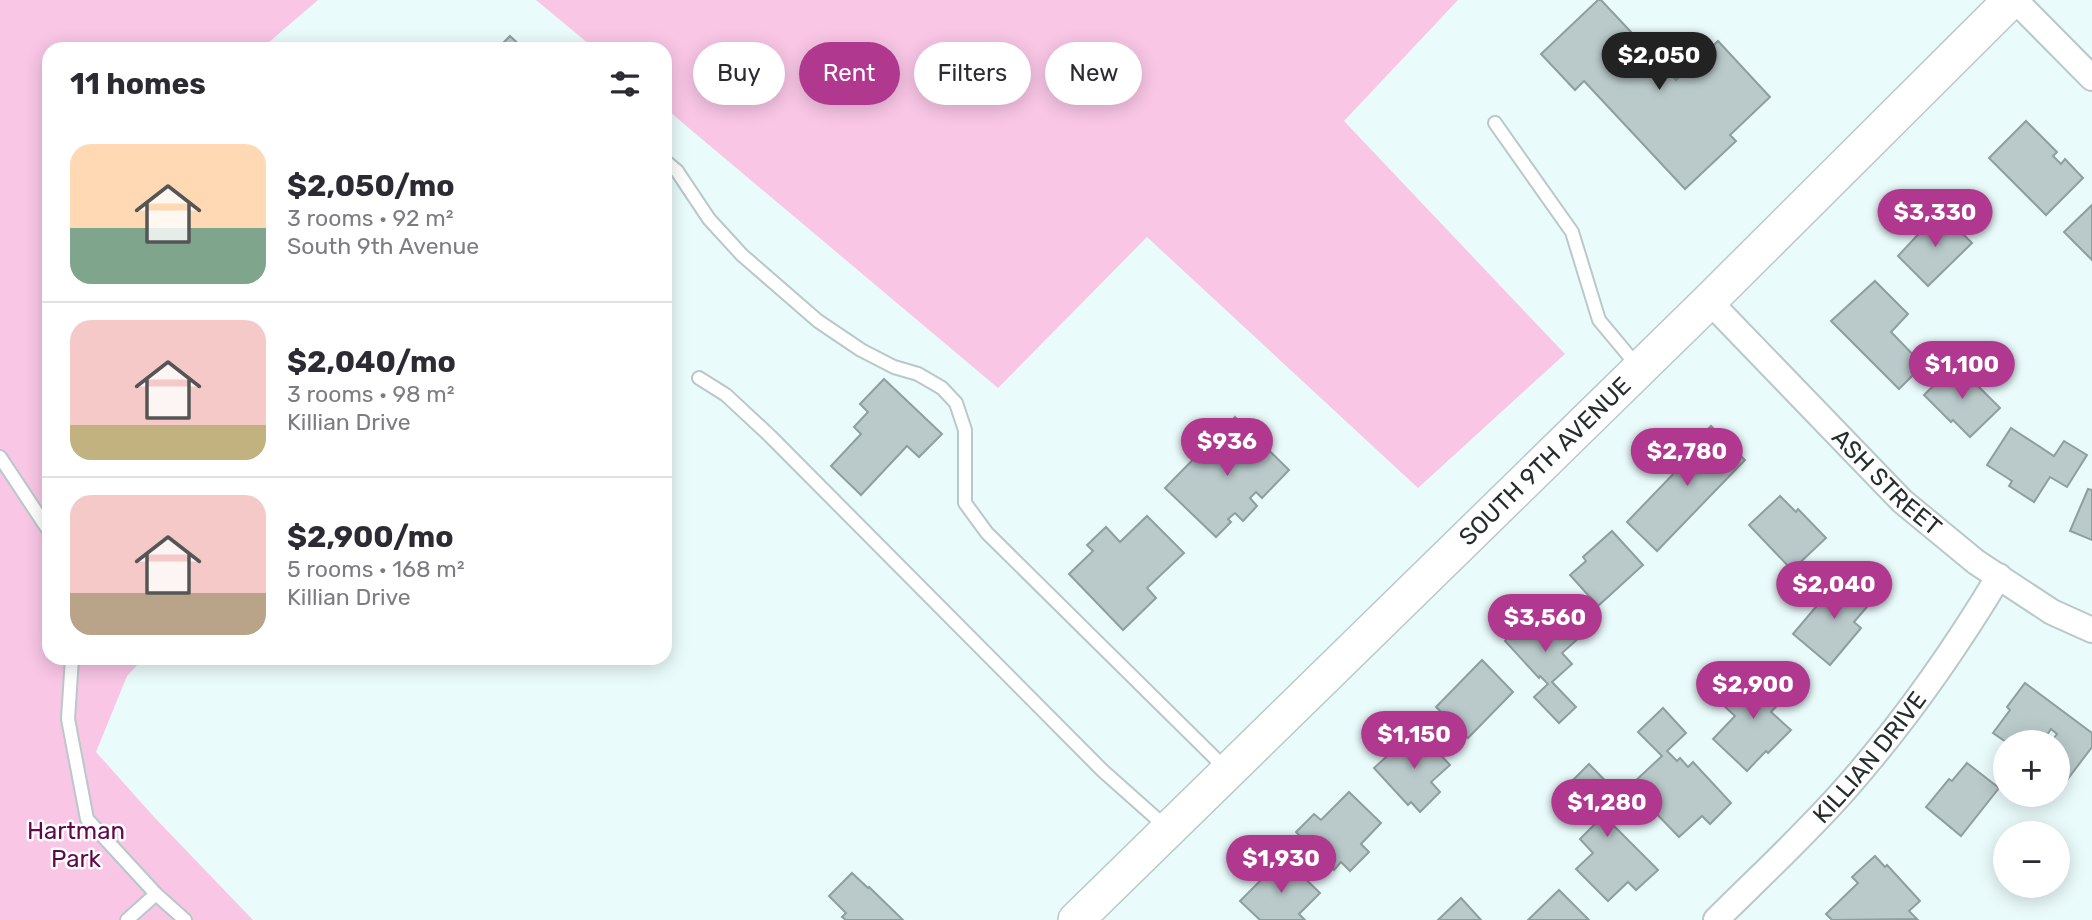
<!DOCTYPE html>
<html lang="en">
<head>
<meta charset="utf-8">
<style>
  :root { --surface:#fff; --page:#f2f2f3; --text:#2b2b33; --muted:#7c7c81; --line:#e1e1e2; --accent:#b0398f }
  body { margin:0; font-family:Rubik,sans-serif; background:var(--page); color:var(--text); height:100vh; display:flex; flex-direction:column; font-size:26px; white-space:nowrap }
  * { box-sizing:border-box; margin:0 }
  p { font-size:23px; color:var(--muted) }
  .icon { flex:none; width:38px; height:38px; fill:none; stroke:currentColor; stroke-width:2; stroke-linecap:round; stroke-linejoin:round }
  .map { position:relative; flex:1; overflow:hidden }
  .side { position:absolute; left:42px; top:42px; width:630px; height:623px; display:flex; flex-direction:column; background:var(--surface); border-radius:21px; box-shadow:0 4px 18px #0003 }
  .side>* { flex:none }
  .top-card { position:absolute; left:693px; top:42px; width:665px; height:63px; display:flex; gap:14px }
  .fabs { position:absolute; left:1993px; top:730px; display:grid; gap:14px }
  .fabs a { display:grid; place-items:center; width:77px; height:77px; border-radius:50%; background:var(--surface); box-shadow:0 4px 18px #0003; font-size:35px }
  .price { position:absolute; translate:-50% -60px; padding:0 16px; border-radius:24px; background:var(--accent); color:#fff; font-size:23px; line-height:46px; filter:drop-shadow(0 2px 4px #0008) }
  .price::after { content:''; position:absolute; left:50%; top:42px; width:21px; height:16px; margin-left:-10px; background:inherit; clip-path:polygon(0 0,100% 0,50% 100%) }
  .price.selected { background:#222; color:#fff }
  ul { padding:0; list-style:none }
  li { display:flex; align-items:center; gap:21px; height:175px; padding:0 28px }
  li+li { border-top:2px solid var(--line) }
  li span { display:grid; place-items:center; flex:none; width:196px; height:140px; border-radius:21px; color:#555 }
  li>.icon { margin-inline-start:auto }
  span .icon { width:84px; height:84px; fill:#fffc; stroke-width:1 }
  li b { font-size:30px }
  h2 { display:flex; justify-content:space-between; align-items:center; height:84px; padding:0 28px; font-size:30px }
  .chip { padding:0 24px; border-radius:32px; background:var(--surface); box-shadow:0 4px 18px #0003; font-size:24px; line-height:63px }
  .chip.selected { background:var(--accent); color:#fff }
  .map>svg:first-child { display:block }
</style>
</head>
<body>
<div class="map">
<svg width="2092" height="920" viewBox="0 0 2092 920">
  <rect width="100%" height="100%" fill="#eafbfc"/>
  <g fill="#f9c6e6">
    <polygon points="0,0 318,0 261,49 49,49 49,658 144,658 127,676 96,752 155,818 253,920 0,920"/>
    <polygon points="536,0 1458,0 1344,121 1565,354 1418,488 1147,237 998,388 665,108 665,49 595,49"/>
  </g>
  <g fill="#bacacb" stroke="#8f9e9f" stroke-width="2">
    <polygon points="1598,0 1601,0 1676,80 1718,41 1770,97 1730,135 1736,141 1685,189 1584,81 1575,90 1541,54"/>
    <polygon points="510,36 524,49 497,49"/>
    <polygon points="2026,121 2057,152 2053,156 2061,164 2065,159 2083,178 2046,215 1989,158"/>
    <polygon points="2092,205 2092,260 2064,232"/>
    <polygon points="1940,211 1972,243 1928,286 1898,256"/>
    <polygon points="1875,281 1908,314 1891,332 1923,365 1899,389 1831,321"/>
    <polygon points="1956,364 2000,408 1970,437 1953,420 1951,422 1924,395"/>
    <polygon points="884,379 942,434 919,457 907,446 861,495 831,466 861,434 854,427 868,412 860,404"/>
    <polygon points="1235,417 1289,470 1262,498 1256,492 1250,498 1257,506 1243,521 1235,513 1228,519 1231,522 1216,537 1165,488"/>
    <polygon points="1711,426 1745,460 1657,551 1627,522 1681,466 1676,461"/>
    <polygon points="2011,428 2054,456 2064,441 2087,455 2067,487 2050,477 2034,502 2009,486 2012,481 1987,465"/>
    <polygon points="2088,489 2092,490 2092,540 2070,531"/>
    <polygon points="1780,496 1796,512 1798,509 1826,538 1792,570 1749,525"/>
    <polygon points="1147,516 1184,553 1147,588 1156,598 1123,630 1069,574 1093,551 1087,545 1106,527 1120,542"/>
    <polygon points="1612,531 1643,565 1598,606 1570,575 1586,561 1583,557"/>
    <polygon points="1842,576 1872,601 1854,622 1861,628 1830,665 1793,634"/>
    <polygon points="1550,603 1581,636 1562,653 1572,664 1552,682 1576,707 1559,723 1534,697 1548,684 1540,676 1539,678 1505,641 1507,638 1499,630 1515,615 1523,622 1526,620 1529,622"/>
    <polygon points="1482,660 1513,692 1468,738 1436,707"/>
    <polygon points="1756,668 1786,696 1771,712 1791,730 1768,753 1766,751 1747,771 1713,739 1735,716 1722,704"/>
    <polygon points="2025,683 2092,733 2092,747 2067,780 2058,773 2058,742 2051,742 2057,734 2051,729 2042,742 2006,742 1993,733 2010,710 2007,707"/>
    <polygon points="1663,708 1686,733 1667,751 1677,761 1680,758 1688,767 1693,762 1731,803 1710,824 1702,816 1679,837 1648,805 1651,802 1633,783 1662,756 1638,732"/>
    <polygon points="1419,732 1450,765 1431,782 1440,792 1420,812 1411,802 1408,805 1374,768 1396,748 1399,750"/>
    <polygon points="1967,763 1999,788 1961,836 1926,807 1949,779 1952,781"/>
    <polygon points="1589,764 1624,800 1606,818 1658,870 1636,890 1628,882 1608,901 1576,869 1593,853 1580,839 1596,823 1564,789"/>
    <polygon points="1349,792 1381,823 1361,844 1369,852 1350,871 1341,862 1334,870 1296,832 1314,814 1321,820"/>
    <polygon points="1875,856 1885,867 1887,865 1920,901 1909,911 1917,919 1832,920 1826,914 1858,883 1852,877"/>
    <polygon points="1286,860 1320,893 1299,914 1305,920 1260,920 1240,901 1263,878 1266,880"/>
    <polygon points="852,873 868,888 869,887 903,920 846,920 842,917 846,913 829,896"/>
    <polygon points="1559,890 1589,920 1528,920"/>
    <polygon points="1461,898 1481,920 1438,920"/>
  </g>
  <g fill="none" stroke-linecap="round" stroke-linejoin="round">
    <defs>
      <g id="lane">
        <polyline points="1495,123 1572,232 1599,320 1639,368"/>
        <polyline points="665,161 677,171 709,219 742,255 818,321 861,350 894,367 918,374 942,388 956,403 965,430 965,503 987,533 1227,770"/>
        <polyline points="699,378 726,395 770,436 1103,771 1166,827"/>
        <polyline points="0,457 49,531"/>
        <polyline points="72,658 68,719 87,819 156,894"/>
        <polyline points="127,920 156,894 185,920"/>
      </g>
      <g id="street">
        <polyline points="2015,0 2092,78"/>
        <path id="s1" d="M1709,301L1902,501L1976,562L2052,612L2092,630"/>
        <path id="s2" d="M1716,920C1760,876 1806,834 1847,787C1904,722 1954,651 1999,576"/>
      </g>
      <g id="secondary">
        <path id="s3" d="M1076,920L1709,301L2011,0"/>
      </g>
    </defs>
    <use href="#lane" stroke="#b9c8c9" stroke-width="16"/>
    <use href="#street" stroke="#b9c8c9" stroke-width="28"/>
    <use href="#secondary" stroke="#b9c8c9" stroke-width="38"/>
    <use href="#lane" stroke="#fff" stroke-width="12"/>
    <use href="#street" stroke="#fff" stroke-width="24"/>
    <use href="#secondary" stroke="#fff" stroke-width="35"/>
  </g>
  <g text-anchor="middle" stroke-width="5" stroke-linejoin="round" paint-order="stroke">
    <g font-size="24" fill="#262d2d" stroke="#fff">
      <text dy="8" stroke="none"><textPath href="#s3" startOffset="656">SOUTH 9TH AVENUE</textPath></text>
      <text dy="8" stroke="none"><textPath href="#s1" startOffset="254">ASH STREET</textPath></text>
      <text dy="8" stroke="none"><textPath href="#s2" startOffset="224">KILLIAN DRIVE</textPath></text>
    </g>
    <g font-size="24" fill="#62074c" stroke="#fff">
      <text x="76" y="839">Hartman<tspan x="76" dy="28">Park</tspan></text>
    </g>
  </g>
</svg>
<div class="fabs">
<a>+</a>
<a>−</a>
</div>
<b class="price selected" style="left:1659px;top:92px">$2,050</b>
<b class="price" style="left:1935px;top:249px">$3,330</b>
<b class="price" style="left:1962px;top:401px">$1,100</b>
<b class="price" style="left:1227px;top:478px">$936</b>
<b class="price" style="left:1687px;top:488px">$2,780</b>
<b class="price" style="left:1834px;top:621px">$2,040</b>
<b class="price" style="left:1545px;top:654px">$3,560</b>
<b class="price" style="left:1753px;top:721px">$2,900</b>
<b class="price" style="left:1414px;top:771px">$1,150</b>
<b class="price" style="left:1607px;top:839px">$1,280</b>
<b class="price" style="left:1281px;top:895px">$1,930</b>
<div class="top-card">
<a class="chip">Buy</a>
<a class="chip selected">Rent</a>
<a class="chip">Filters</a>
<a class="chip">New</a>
</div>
<section class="side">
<h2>11 homes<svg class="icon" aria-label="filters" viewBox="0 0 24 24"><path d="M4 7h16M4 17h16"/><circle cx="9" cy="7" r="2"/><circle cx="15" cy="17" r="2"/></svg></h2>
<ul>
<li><span style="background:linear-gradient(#ffd9b3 60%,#7fa58c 0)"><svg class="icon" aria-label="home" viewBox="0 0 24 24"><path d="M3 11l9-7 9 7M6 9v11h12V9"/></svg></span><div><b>$2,050/mo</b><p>3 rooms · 92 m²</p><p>South 9th Avenue</p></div></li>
<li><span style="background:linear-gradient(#f6c9c9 75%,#c2b280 0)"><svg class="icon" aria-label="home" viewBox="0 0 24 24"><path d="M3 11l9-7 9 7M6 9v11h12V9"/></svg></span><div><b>$2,040/mo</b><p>3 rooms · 98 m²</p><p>Killian Drive</p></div></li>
<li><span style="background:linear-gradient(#f6c9c9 70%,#b9a48a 0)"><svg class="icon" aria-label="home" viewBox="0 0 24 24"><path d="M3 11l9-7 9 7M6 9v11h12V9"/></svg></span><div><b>$2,900/mo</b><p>5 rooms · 168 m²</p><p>Killian Drive</p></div></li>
</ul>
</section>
</div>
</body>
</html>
